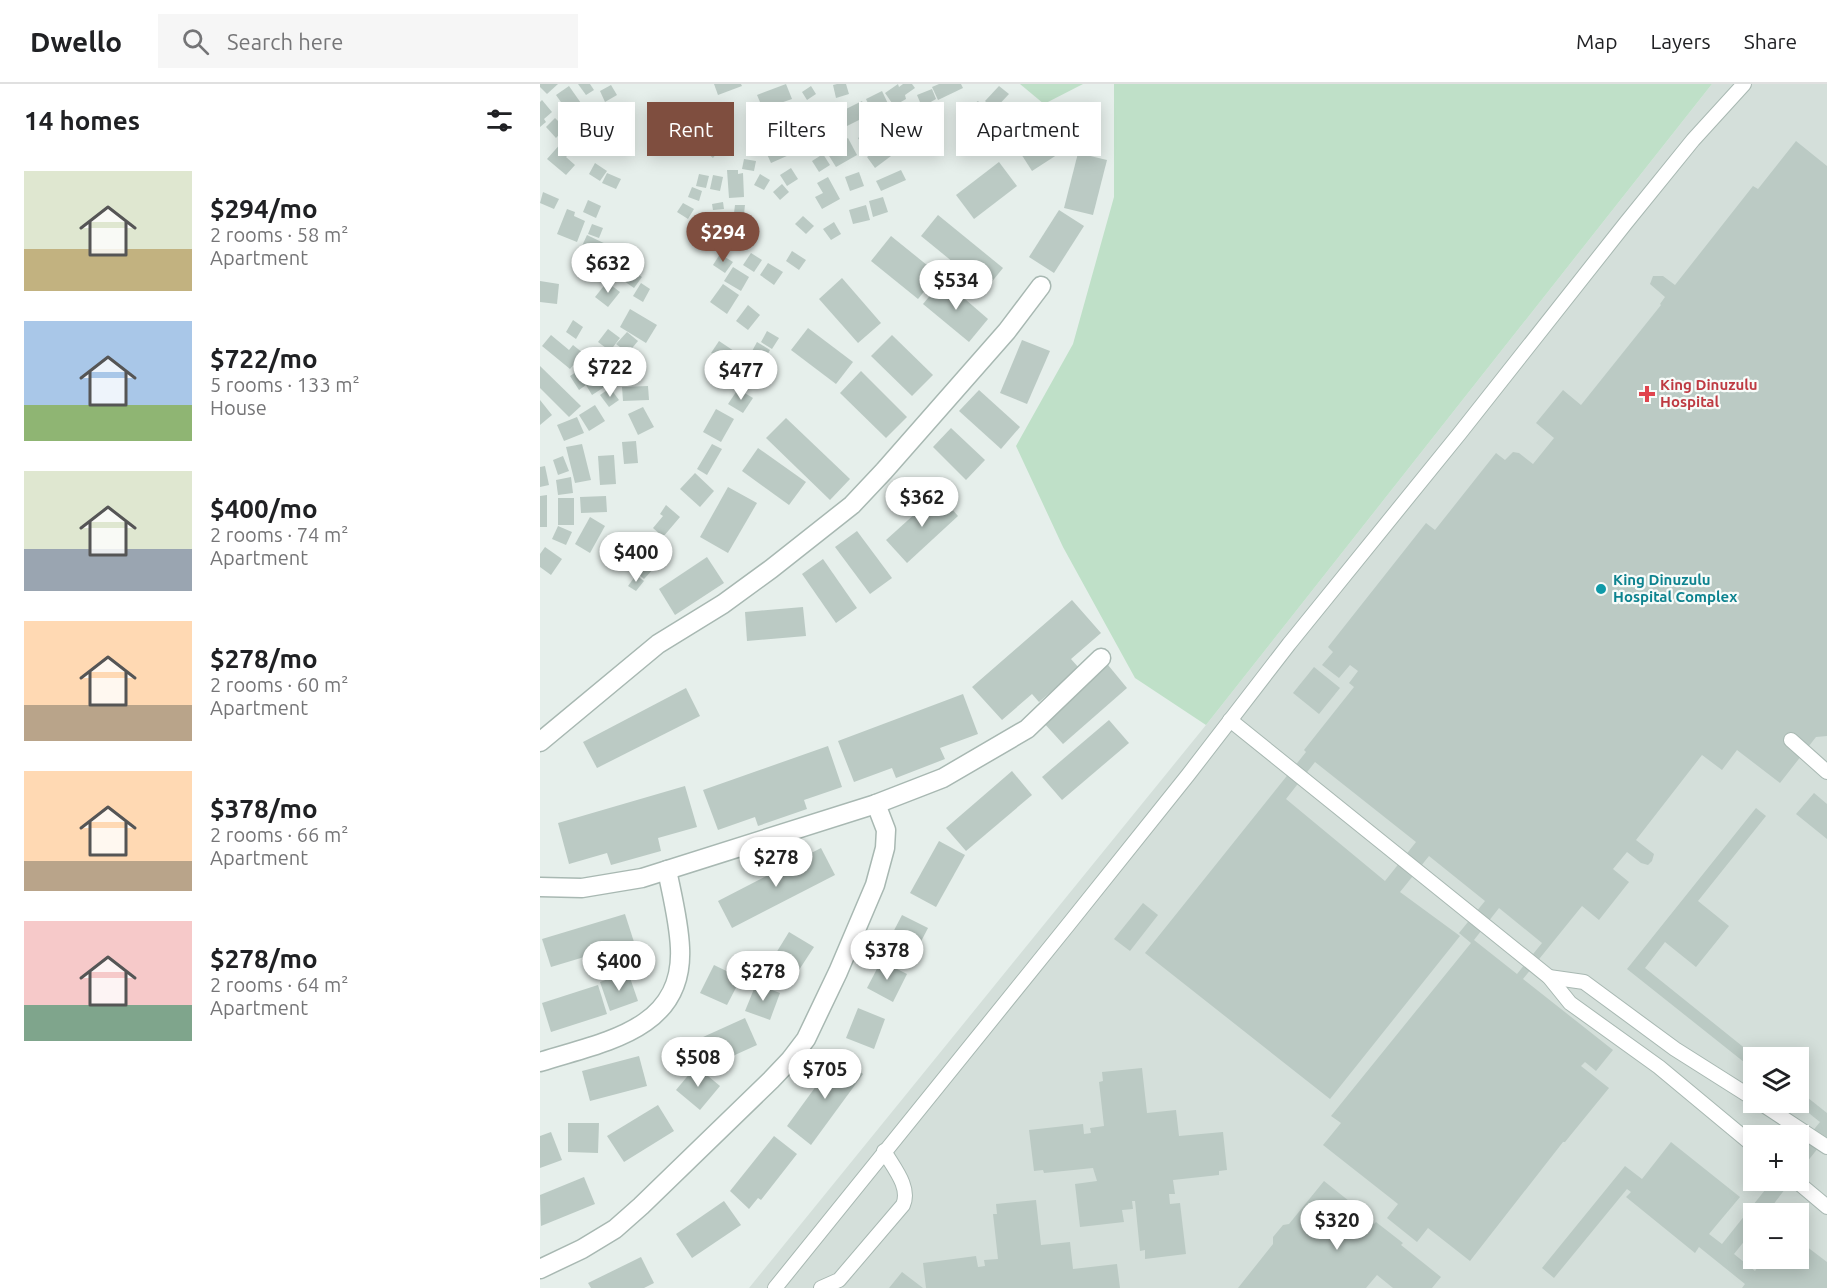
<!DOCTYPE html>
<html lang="en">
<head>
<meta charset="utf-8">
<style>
  :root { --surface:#fff; --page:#f6f6f6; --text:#202124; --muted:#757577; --line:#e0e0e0; --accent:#7f4e3f }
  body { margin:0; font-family:Ubuntu,sans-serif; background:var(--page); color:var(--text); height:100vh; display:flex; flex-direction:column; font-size:22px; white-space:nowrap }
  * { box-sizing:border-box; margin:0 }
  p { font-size:20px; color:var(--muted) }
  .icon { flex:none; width:33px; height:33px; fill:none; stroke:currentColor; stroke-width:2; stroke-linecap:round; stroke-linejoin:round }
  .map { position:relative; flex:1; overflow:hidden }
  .sheet { display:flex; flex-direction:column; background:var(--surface); width:540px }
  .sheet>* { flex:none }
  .hud { position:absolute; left:18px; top:18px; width:570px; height:54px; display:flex; gap:12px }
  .tools { position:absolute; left:1203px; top:963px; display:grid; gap:12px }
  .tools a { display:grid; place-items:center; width:66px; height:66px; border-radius:0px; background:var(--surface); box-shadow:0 3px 15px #0003; font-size:30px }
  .price { position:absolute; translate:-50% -51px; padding:0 14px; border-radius:21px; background:#fff; color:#222; font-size:20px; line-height:39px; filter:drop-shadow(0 2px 3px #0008) }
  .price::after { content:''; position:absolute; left:50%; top:36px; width:18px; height:14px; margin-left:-9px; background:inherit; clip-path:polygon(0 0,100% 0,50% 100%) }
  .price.current { background:var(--accent); color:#fff }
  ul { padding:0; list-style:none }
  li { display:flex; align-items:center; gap:18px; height:150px; padding:0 24px }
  li span { display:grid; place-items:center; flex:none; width:168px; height:120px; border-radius:0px; color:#555 }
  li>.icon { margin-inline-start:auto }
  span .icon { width:72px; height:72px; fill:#fffc; stroke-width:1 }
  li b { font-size:26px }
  h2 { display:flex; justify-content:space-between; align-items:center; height:72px; padding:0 24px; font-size:26px }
  .pill { padding:0 21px; border-radius:0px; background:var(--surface); box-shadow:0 3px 15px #0003; font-size:21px; line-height:54px }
  .pill.current { background:var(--accent); color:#fff }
  header { display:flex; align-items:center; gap:36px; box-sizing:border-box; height:84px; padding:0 30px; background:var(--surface); border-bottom:2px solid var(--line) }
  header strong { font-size:28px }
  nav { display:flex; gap:33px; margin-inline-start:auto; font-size:21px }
  .search { width:420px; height:54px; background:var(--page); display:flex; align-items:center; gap:15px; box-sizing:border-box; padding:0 21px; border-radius:0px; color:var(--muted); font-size:22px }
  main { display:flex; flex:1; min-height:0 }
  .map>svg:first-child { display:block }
</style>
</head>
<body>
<header>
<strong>Dwello</strong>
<div class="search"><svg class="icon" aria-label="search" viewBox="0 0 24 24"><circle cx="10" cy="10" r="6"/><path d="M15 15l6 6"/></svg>Search here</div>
<nav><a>Map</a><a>Layers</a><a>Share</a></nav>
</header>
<main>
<section class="sheet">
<h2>14 homes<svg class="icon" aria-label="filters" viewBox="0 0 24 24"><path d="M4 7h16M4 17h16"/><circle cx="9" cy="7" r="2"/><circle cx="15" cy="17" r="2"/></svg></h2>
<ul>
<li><span style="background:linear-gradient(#dfe7d0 65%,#c2b280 0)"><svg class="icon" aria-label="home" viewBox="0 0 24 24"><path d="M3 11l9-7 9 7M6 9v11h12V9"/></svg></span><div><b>$294/mo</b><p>2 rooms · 58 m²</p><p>Apartment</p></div></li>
<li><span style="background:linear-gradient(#a9c7e8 70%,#8fb573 0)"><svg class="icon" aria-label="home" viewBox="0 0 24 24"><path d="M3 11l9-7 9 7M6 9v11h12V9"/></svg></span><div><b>$722/mo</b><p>5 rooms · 133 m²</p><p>House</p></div></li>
<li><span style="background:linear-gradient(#dfe7d0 65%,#9aa5b1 0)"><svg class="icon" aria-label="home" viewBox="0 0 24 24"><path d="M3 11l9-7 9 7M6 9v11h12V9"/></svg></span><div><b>$400/mo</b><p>2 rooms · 74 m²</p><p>Apartment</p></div></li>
<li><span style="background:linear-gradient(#ffd9b3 70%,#b9a48a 0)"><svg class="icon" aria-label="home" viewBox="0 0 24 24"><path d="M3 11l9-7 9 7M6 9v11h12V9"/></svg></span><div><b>$278/mo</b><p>2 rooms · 60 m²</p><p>Apartment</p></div></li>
<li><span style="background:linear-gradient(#ffd9b3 75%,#b9a48a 0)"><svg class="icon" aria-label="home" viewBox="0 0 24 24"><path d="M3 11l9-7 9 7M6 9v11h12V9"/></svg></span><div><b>$378/mo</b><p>2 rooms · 66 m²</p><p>Apartment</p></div></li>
<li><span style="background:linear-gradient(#f6c9c9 70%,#7fa58c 0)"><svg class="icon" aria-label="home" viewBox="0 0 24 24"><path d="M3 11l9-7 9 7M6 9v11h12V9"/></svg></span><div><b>$278/mo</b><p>2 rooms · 64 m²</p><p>Apartment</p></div></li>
</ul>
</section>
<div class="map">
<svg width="1287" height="1204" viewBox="0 0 1287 1204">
  <rect width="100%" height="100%" fill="#e6efeb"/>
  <path fill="#d4dfda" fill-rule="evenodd" d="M1172,0H1287V1204H209L666,641ZM1214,974H1258V1018H1214ZM1214,1052H1258V1096H1214ZM1214,1130H1258V1174H1214Z"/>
  <g fill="#bfe0c8">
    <polygon points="480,0 543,0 504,20"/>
    <polygon points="574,0 1172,0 666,641 595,594 523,463 476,362 533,260 574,113"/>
  </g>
  <g fill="#bbcac4" fill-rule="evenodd">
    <polygon points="0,0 18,0 7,10 0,3"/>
    <polygon points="38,0 50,0 54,6 46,11"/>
    <polygon points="174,0 201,0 202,2 178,11"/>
    <polygon points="246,0 252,15 223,25 217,11"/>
    <polygon points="297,0 306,0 309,10 296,14 293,1"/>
    <polygon points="358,0 359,3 363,0 372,0 375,4 365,11 366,15 354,22 345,9"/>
    <polygon points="399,0 421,0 423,4 398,16 392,3"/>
    <polygon points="71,1 77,11 65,18 60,7"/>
    <polygon points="29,2 43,22 30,31 16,11"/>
    <polygon points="271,2 276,10 267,16 262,8"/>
    <polygon points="459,2 469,10 454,26 445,17"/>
    <polygon points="392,5 396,15 382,23 377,11"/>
    <polygon points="342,7 351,26 335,35 326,15"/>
    <polygon points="2,16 12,28 4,35 6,38 0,43 0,18"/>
    <polygon points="322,17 329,31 305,43 298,29"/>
    <polygon points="438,17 446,27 431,39 423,28"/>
    <polygon points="64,22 73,36 61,43 52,29"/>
    <polygon points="277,28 282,37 270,43 265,35"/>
    <polygon points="527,30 543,54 492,87 476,62"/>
    <polygon points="15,34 25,44 16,54 6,43"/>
    <polygon points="41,34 48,43 39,52 27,39 31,36 34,40"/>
    <polygon points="183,37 188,45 177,52 171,43"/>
    <polygon points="257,37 262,45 247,54 242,46"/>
    <polygon points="289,38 298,49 286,57 278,46"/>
    <polygon points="453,42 463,55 445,69 434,56"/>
    <polygon points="78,43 88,53 80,61 70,51"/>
    <polygon points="51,46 65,57 58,67 43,55"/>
    <polygon points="329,47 335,58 324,64 318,54"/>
    <polygon points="263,54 270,63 259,70 252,61"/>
    <polygon points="308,54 317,71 296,83 286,67"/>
    <polygon points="351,55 359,66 335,84 327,73"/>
    <polygon points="23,57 33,66 26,73 35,81 26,91 7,75"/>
    <path d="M1256,57L1287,82V652L1276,653L1240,699L1197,666L1182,686L1162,671L1096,756L1114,770L1112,777L1108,781L1101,779L1087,768L1073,785L1089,798L1059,836L1042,822L983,895L1073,966L1056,987L1045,978L1041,982L1069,1004L1025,1058H1023L930,1177L888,1144L877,1158L847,1134L858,1120L783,1061L801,1039L791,1032L931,859L919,849L945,817L889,772L860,808L920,852L790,1015L605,869L766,668L764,666L814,603L809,599L818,587L810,581L799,594L782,581L793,568L788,563L886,439L895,446L956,369L965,376L973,368L979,369L993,380L1014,354L996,339L1023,306L1041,321L1121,221L1120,220L1125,213L1110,200L1113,192H1123L1135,201L1213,102L1218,105ZM775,678L876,758L845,797L746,715ZM959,824L1002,859L977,890L934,856Z"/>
    <polygon points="170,58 180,65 173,74 163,66"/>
    <polygon points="244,59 249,71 231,79 226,68"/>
    <polygon points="538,69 567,76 553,131 524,124"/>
    <polygon points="283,70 290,81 279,88 272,77"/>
    <polygon points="204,75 216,77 214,87 202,85"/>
    <polygon points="459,78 477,102 434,135 416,111"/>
    <polygon points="55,79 67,87 60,97 49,90"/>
    <polygon points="251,84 258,95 247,102 240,91"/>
    <polygon points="187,86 198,86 198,90 203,89 204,113 189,114"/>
    <polygon points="361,86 366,96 341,107 336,97"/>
    <polygon points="319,88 324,102 310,107 305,93"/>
    <polygon points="67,89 81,95 76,105 62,99"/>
    <polygon points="159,90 169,92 166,104 156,102"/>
    <polygon points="220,90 230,96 224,106 214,101"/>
    <polygon points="173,91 183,93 180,107 170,105"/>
    <polygon points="288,93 300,115 282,125 275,113 283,109 277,99"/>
    <polygon points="242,100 249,108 240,116 233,108"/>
    <polygon points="152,103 162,107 159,117 148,113"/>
    <polygon points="3,108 19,115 14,125 0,119"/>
    <polygon points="343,113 348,128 333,133 329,117"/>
    <polygon points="48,116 61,122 56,134 43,128"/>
    <polygon points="183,118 184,125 173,126 172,120"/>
    <polygon points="143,119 154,125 148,135 137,128"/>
    <polygon points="195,121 205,121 204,130 194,129"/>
    <polygon points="326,121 330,136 313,140 309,126"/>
    <polygon points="27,125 35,128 34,132 45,137 37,158 17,150"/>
    <polygon points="519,126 544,142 514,189 489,173"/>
    <polygon points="398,131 463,184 446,205 381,152"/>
    <polygon points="263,132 274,142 266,150 255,140"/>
    <polygon points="182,135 194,140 189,151 177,146"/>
    <polygon points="294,138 301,150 291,156 283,145"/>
    <polygon points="52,140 63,144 59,154 48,150"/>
    <polygon points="206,149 215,155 207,166 198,160"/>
    <polygon points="47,151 72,163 67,174 42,162"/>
    <polygon points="351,152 398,190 378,215 331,177"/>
    <polygon points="252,167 266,176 259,186 246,177"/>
    <polygon points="211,169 222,176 214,188 203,181"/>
    <polygon points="180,170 193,178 185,189 173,181"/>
    <polygon points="82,179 102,193 94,204 74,190"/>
    <polygon points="228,179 243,188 234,201 220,191"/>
    <polygon points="193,183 209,193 201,207 184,197"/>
    <polygon points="302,194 341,239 318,259 279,215"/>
    <polygon points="403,196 448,235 429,258 383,220"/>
    <polygon points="0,197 19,200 17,220 0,218"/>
    <polygon points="67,198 80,208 68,223 55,213"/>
    <polygon points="101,199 110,205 103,218 93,212"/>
    <polygon points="183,200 199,211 187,230 170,218"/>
    <polygon points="208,221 220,231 208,246 196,237"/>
    <polygon points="90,225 117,241 106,259 80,243"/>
    <polygon points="33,236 43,243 36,255 26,248"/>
    <polygon points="268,244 313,278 296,300 251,266"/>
    <polygon points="68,245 80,254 70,267 58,258"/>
    <polygon points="227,247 239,254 232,265 221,258"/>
    <polygon points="87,248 98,257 88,269 76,260"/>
    <polygon points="11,251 29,266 33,261 43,269 30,285 2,262"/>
    <polygon points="352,251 393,291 372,312 331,272"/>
    <polygon points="482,256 510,267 487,320 460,309"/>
    <polygon points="179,257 197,269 189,281 171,269"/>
    <polygon points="217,258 230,266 224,276 211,269"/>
    <polygon points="100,274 103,288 83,292 79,278"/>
    <polygon points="56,275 72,298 52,311 46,301 39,306 30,292"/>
    <polygon points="0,282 41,322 29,333 0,304"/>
    <polygon points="321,287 367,333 346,354 300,309"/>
    <polygon points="108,302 109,316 83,317 82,303"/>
    <polygon points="70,304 79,316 69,323 60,311"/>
    <polygon points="198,305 213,314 203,329 188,320"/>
    <polygon points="439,306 480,343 461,365 419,327"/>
    <polygon points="0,316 12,331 0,341"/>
    <polygon points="55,321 65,337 49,347 39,331"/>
    <polygon points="103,323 114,343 98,351 88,330"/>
    <polygon points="176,325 194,335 181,358 163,348"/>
    <polygon points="37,333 44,349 24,357 17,341"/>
    <polygon points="246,334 310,395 290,416 226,354"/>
    <polygon points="411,344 445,376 426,396 393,363"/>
    <polygon points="96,357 98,379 84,380 82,358"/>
    <polygon points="42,360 51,396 35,399 26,363"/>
    <polygon points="172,360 182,365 167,391 157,385"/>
    <polygon points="218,364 266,398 249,421 202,387"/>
    <polygon points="74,371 76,400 60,401 58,372"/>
    <polygon points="23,372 29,387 18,391 13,376"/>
    <polygon points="5,382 9,401 0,403 0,383"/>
    <polygon points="155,389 174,407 160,423 140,405"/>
    <polygon points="31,393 33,409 18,411 16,396"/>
    <polygon points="188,403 217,419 188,469 160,453"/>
    <polygon points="398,409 418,432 367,479 346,456"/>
    <polygon points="7,411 7,443 0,443 0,412"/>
    <polygon points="66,412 67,428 41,429 40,413"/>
    <rect x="18" y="414" width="16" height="27"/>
    <polygon points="126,421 140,433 123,453 113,444 123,432 120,430"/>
    <polygon points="50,433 65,442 50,469 35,460"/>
    <polygon points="18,442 32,448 26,461 12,455"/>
    <polygon points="317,447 352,494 330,510 295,463"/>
    <polygon points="113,456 128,469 104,495 89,482"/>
    <polygon points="5,463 22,475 11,491 0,483 0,470"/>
    <polygon points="167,473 184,499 135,531 119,505"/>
    <polygon points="283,475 317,524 296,539 262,490"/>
    <polygon points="96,491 104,497 96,507 88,502"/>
    <polygon points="532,516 561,549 531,575 539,584 499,618 492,610 462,636 432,603"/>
    <polygon points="263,523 266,552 207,557 205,528"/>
    <polygon points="568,581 587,604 523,660 503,638"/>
    <polygon points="774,583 800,604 779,630 753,609"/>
    <polygon points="146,604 160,632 57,684 43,658"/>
    <polygon points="423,610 438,650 400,664 405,675 356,694 352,684 314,698 298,657"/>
    <polygon points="569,636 589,659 522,716 502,693"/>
    <polygon points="288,662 302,703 264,716 267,725 218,742 215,733 178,746 163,706"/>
    <polygon points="472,687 492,711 426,767 406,744"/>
    <polygon points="145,702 157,743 118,754 121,767 71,781 67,769 29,780 18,739"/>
    <polygon points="1274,709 1287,720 1287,755 1256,730"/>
    <polygon points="1216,724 1226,732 1158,817 1189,842 1156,883 1125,858 1105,884 1217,974 1214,974 1214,986 1087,885"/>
    <polygon points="399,757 425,771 396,823 370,809"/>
    <polygon points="281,764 295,791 192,844 178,817"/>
    <polygon points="603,819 618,831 590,867 574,855"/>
    <polygon points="85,830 94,858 11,883 2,855"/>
    <polygon points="362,831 388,844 374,871 348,858"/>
    <polygon points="249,848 274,863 257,889 233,874"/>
    <polygon points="341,877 367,890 353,918 327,904"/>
    <polygon points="174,881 201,894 187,921 160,909"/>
    <polygon points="88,888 98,917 70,927 60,898"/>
    <polygon points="216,900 240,909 230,936 205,927"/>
    <polygon points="58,901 67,930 11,948 2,919"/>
    <polygon points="318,924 345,935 334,965 306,954"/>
    <polygon points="205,934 217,961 164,985 152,958"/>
    <polygon points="99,972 107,1002 50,1017 42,987"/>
    <polygon points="298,972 323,990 271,1061 247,1042"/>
    <polygon points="156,982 180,1002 160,1026 136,1006"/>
    <polygon points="602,984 607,1029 636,1026 639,1052 683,1048 687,1086 679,1087 679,1091 633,1096 635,1110 629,1110 630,1120 640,1119 646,1170 605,1175 605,1166 600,1167 595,1117 592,1117 593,1125 582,1126 584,1138 540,1143 535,1100 557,1097 553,1084 504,1089 503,1086 494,1087 489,1046 543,1040 544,1050 551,1049 550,1044 564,1042 559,998 563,997 562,988"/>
    <polygon points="1258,1006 1287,1029 1287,1053 1258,1089 1258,1065 1280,1038 1255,1018 1258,1018"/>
    <polygon points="118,1021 134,1047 84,1078 67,1052"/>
    <polygon points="28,1039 59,1039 58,1069 28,1068"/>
    <polygon points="11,1048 22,1076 0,1084 0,1052"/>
    <polygon points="234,1052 257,1070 221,1116 218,1114 209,1125 190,1107"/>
    <polygon points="1131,1058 1200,1113 1169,1150 1182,1160 1233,1096 1252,1096 1226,1130 1214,1130 1214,1145 1194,1170 1215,1187 1224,1174 1258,1174 1258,1156 1287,1178 1287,1204 1202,1204 1205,1200 1159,1163 1155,1169 1086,1113 1091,1108 1087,1105 1014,1194 1002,1184 1085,1082 1102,1095"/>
    <polygon points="44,1093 55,1120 1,1142 0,1111"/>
    <polygon points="784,1097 829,1133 828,1135 834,1140 836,1138 863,1159 861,1161 901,1193 892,1204 853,1204 837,1191 826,1204 698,1204 733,1160 733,1153 743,1141 749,1140"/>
    <polygon points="496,1116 501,1161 530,1158 533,1185 577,1180 580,1204 386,1204 383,1179 436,1172 438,1183 445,1182 444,1176 458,1175 453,1130 457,1130 456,1120"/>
    <polygon points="184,1117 201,1141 152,1174 136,1150"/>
    <polygon points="101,1173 114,1199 104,1204 51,1204 48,1199"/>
    <polygon points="362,1188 383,1204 349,1204"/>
  </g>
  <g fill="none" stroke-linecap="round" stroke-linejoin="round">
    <defs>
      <g id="lane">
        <polyline points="690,636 1009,893 1030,919 1119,983 1214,1062"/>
        <polyline points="1251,656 1287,688"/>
        <polyline points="1009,893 1044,898 1135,965 1214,1015"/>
        <polyline points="1219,1018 1287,1063"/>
        <polyline points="1255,1096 1287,1123"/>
        <polyline points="235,1204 528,841 648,691 749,560 920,349 1085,140 1153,56 1204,0"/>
        <path d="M281,1204L299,1196L363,1121C371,1103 353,1083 344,1067"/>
      </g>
      <g id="street">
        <polyline points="0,658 118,560 183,520 231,485 312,421 344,387 467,247 501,202"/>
        <polyline points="0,803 42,804 102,794 336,720 403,694 487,645 561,574"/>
        <path d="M0,978C62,958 144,947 140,864C139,838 132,811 127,786"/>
        <polyline points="0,1185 42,1165 75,1145 101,1122 231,996 250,976 266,955 298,888 335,801 345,764 346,746 336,720"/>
      </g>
    </defs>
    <use href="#lane" stroke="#a8b8b2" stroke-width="16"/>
    <use href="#street" stroke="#a8b8b2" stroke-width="21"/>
    <use href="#lane" stroke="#fff" stroke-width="14"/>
    <use href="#street" stroke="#fff" stroke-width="18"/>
  </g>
  <path fill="#e0444e" stroke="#f7fbf9" stroke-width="2" d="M1104 301h6v6h6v6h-6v6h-6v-6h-6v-6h6z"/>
  <circle fill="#0f9aa8" stroke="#f7fbf9" stroke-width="2" cx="1061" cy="505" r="6"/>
  <g text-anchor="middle" stroke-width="4.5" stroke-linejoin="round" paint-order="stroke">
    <g font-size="15" font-weight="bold" fill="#be3a42" stroke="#f7fbf9" text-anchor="start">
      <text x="1120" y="306">King Dinuzulu<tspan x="1120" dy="17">Hospital</tspan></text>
    </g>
    <g font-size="15" font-weight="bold" fill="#0d838f" stroke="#f7fbf9" text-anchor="start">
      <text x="1073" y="501">King Dinuzulu<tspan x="1073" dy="17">Hospital Complex</tspan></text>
    </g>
  </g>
</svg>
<div class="tools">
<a><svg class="icon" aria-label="layers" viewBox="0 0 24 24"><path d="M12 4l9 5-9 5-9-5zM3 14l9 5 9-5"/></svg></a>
<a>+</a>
<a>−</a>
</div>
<b class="price current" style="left:183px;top:179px">$294</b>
<b class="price" style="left:68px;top:210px">$632</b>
<b class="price" style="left:416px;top:227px">$534</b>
<b class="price" style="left:70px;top:314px">$722</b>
<b class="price" style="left:201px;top:317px">$477</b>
<b class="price" style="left:382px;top:444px">$362</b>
<b class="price" style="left:96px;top:499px">$400</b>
<b class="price" style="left:236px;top:804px">$278</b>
<b class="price" style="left:347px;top:897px">$378</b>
<b class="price" style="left:79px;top:908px">$400</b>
<b class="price" style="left:223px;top:918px">$278</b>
<b class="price" style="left:158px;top:1004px">$508</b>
<b class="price" style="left:285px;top:1016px">$705</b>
<b class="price" style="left:797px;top:1167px">$320</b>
<div class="hud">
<a class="pill">Buy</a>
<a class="pill current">Rent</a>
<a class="pill">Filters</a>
<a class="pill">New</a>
<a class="pill">Apartment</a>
</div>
</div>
</main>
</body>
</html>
